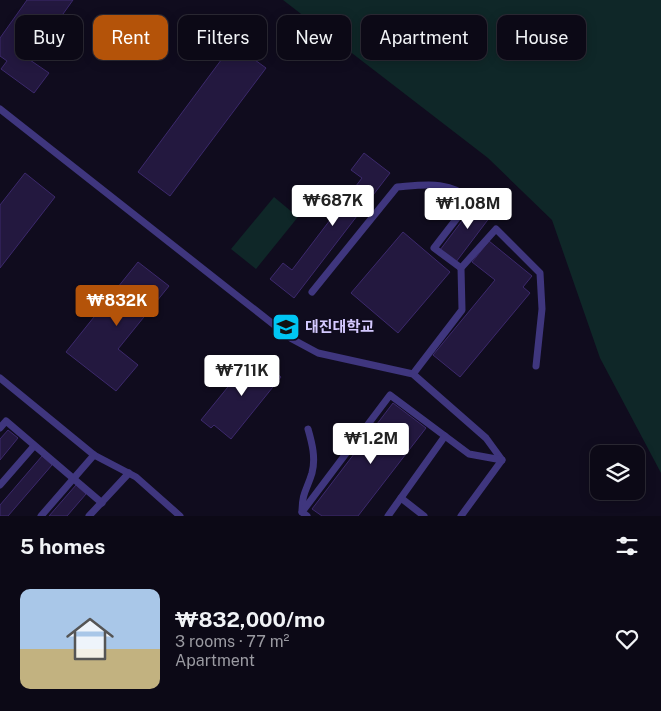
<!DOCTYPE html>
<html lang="en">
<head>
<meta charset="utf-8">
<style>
  :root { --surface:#0c0916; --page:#15121f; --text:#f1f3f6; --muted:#9a9aa1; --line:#2c2a35; --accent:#b45309 }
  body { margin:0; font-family:"Public Sans","Noto Sans KR",sans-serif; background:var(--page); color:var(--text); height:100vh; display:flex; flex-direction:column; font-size:19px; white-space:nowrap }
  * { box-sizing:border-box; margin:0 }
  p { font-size:16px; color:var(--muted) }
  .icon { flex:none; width:28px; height:28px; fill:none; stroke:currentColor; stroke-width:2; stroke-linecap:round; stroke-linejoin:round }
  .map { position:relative; height:516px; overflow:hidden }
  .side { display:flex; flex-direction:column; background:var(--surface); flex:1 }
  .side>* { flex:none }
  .banner { position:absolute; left:15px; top:15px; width:631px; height:45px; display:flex; gap:10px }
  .controls { position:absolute; left:590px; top:445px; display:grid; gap:10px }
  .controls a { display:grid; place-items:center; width:55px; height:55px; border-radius:10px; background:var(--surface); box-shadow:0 2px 12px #0003,0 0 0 1px var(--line); font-size:25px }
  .price { position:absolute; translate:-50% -42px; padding:0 11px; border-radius:5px; background:#fff; color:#222; font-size:16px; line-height:32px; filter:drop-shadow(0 1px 2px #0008) }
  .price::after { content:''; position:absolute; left:50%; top:30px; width:15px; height:11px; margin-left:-8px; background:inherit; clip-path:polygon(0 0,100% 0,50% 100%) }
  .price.active { background:var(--accent); color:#fff }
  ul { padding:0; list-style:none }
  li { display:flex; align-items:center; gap:15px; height:125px; padding:0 20px }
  li span { display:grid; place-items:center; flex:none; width:140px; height:100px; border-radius:10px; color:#555 }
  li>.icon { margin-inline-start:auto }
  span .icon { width:60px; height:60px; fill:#fffc; stroke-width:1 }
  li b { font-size:21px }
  h2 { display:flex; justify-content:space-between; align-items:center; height:60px; padding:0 20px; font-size:21px }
  .pill { padding:0 18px; border-radius:10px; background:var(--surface); box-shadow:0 2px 12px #0003,0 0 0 1px var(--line); font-size:18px; line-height:45px }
  .pill.active { background:var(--accent); color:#fff }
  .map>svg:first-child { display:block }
</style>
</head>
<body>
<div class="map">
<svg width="661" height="516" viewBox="0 0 661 516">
  <rect width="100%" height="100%" fill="#100c1e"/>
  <g fill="#0f2728">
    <polygon points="283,0 661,0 661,473 600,358 552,220 488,158"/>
    <polygon points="274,197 298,217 256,269 231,249"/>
  </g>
  <g fill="#23183f" stroke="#3c296c">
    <polygon points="27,0 73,0 30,60 49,73 34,93 1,69 7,61 0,56 0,38"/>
    <polygon points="233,44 266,68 170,196 138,172"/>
    <polygon points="364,153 390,173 294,298 270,279 283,263 292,270 362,178 351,170"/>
    <polygon points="25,173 55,197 0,268 0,205"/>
    <polygon points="480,197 496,209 456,262 440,250"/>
    <polygon points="403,232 450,272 398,333 351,293"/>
    <polygon points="489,241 532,276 523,287 530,293 460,377 433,355 495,280 472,262"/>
    <polygon points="138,262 169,286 118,349 138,365 116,391 66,352"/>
    <polygon points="254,355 281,377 231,439 214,425 211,428 201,420"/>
    <polygon points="393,403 426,428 358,516 322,516 312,509"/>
    <polygon points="8,430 18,438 0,460 0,439"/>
    <polygon points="42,456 52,465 8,516 0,516 0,505"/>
    <polygon points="76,485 86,494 67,516 49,516"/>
  </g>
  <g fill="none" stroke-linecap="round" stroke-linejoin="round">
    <g stroke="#3f367e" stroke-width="7">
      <polyline points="0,109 292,339 318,353 413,374 486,438 502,460 461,516"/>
      <path d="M312,292L397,187C423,185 450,180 471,200L434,248L461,268"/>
      <polyline points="413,374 462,310 461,268 496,229 540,273 542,309 536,366"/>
      <polyline points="0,378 94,455 136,477 180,516"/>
      <polyline points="0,428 6,421 102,503"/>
      <polyline points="0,485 34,446"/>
      <polyline points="401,498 424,516"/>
      <path d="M302,512C302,492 307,490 312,473C316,458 312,443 308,429"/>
      <polyline points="41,516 94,455"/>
      <polyline points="89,516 129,473"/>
      <polyline points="307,516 302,512 390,395 469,454 502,460"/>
      <polyline points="388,516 445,436"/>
    </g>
  </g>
  <defs>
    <symbol id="university-square" viewBox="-11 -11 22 22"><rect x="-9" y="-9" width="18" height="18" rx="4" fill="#00c6f4" stroke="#100c1e"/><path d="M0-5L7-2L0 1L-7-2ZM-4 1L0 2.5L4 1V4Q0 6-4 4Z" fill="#111"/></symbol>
  </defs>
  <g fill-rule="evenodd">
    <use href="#university-square" x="270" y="311" width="32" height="32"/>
  </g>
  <g text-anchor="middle" stroke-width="4" stroke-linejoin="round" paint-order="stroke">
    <g font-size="15" font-weight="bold" fill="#d4c9ff" stroke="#100c1e" text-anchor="start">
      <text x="305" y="332">대진대학교</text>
    </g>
  </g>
</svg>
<div class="controls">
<a><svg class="icon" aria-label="layers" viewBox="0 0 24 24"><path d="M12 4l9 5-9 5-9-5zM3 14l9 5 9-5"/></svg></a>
</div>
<b class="price" style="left:333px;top:227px">₩687K</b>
<b class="price" style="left:468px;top:230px">₩1.08M</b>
<b class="price active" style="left:117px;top:327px">₩832K</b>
<b class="price" style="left:242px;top:397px">₩711K</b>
<b class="price" style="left:371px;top:465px">₩1.2M</b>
<div class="banner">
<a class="pill">Buy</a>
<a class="pill active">Rent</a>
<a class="pill">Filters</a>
<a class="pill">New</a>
<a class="pill">Apartment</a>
<a class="pill">House</a>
</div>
</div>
<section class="side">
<h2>5 homes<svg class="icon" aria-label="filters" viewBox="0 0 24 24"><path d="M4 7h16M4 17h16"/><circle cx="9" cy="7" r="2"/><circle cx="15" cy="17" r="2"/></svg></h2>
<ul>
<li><span style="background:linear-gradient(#a9c7e8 60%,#c2b280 0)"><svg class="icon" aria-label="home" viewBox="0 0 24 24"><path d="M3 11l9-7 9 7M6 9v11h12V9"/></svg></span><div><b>₩832,000/mo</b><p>3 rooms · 77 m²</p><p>Apartment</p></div><svg class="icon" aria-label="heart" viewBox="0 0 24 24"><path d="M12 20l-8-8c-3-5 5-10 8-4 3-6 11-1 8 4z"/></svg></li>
</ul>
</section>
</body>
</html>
